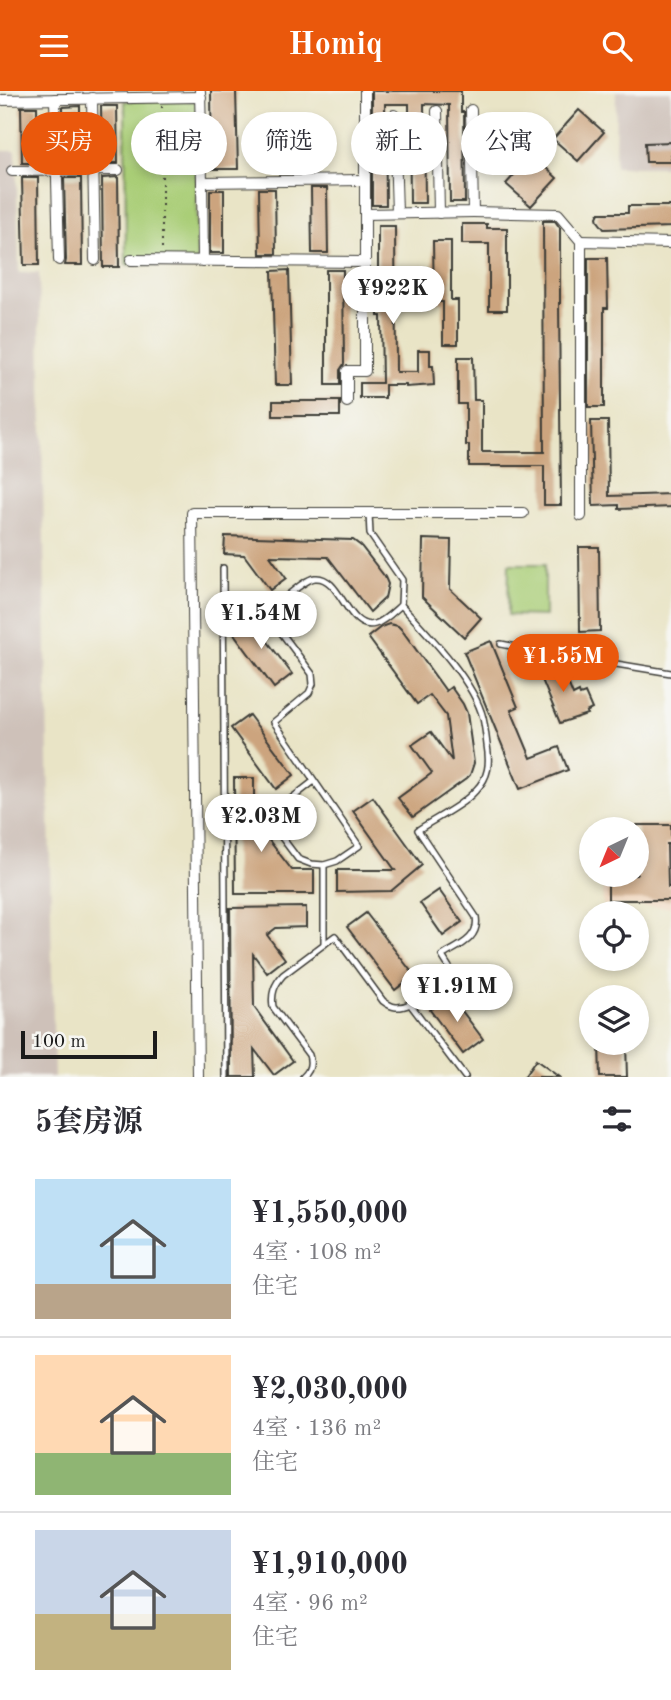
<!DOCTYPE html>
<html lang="zh">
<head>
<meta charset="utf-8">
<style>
  :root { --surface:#fff; --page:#f2f2f3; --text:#2b2b33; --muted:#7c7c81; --line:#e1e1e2; --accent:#ea580c }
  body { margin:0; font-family:"Old Standard TT","Noto Serif SC",serif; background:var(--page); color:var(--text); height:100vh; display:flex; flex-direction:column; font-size:26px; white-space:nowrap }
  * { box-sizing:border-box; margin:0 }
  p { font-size:23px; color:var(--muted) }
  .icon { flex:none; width:38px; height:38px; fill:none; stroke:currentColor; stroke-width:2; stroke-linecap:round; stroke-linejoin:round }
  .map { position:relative; height:986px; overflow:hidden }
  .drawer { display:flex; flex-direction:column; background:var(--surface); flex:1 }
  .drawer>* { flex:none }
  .top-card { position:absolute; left:21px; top:21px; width:630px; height:63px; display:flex; gap:14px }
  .needle { width:46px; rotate:223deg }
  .controls { position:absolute; left:579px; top:726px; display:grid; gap:14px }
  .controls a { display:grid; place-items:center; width:70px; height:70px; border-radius:50%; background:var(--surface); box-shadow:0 4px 10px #0003; font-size:35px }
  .scale { position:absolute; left:21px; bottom:18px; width:136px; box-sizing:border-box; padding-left:7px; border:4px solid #1c1c1c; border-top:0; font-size:19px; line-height:24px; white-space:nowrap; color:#1c1c1c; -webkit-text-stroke:5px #f6f6f2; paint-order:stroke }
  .price { position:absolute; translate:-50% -60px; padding:0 16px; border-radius:24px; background:#fff; color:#222; font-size:23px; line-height:46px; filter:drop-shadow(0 2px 4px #0008) }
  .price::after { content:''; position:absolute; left:50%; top:42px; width:21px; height:16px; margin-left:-10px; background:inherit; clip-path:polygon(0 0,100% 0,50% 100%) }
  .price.selected { background:var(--accent); color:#fff }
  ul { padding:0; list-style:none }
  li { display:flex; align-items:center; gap:21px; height:175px; padding:0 35px }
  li+li { border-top:2px solid var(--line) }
  li span { display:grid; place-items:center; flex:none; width:196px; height:140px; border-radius:0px; color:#555 }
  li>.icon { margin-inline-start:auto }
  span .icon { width:84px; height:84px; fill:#fffc; stroke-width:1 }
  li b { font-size:30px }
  h2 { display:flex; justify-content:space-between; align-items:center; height:84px; padding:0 35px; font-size:30px }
  .chip { padding:0 24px; border-radius:32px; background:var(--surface); box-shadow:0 4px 10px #0003; font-size:24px; line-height:63px }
  .chip.selected { background:var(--accent); color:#fff }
  header { display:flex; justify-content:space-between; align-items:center; height:91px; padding:0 35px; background:var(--accent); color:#fff; font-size:32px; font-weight:700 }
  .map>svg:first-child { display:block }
</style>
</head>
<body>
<header><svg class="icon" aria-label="menu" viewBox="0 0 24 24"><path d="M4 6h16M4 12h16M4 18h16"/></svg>Homiq<svg class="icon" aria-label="search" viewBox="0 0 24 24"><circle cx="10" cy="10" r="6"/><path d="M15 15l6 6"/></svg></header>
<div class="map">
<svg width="671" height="986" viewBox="0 0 671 986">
  <rect width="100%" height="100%" fill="#f6f6f2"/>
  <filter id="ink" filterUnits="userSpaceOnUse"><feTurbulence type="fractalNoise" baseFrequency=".0143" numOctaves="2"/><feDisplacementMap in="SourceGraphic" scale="14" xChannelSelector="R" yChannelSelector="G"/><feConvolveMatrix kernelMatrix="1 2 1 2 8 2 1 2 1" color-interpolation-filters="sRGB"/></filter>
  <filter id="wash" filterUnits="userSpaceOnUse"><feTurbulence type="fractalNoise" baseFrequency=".00686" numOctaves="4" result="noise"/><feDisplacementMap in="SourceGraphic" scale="28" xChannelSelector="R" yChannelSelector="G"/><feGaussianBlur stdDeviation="1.57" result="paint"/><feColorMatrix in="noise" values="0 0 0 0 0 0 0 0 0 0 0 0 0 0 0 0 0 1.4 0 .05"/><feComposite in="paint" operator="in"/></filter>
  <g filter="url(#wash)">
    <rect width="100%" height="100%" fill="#e9e4c6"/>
    <polygon fill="#f0d5bc" points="604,733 671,734 671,816 603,814 603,784 637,784 637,738 604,738"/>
    <g fill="#cec1b9">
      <polygon points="616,0 671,0 671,76 615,76"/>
      <polygon points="0,59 16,59 19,182 39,182 54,986 0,986"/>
    </g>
    <g fill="#a9cd76" stroke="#627449" stroke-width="2">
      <polygon points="125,10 196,10 197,174 126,174"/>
      <polygon points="509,473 545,473 545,525 508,524"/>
    </g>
    <g id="blocks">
      <g fill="#cca47e">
        <polygon points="211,0 236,0 238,78 212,78"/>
        <polygon points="372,0 461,0 461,21 464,21 465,111 450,111 449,14 424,13 425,112 410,112 409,13 385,13 386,114 372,114"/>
        <polygon points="80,15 80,72 64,72 63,16"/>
        <polygon points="101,15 117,15 118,72 102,72"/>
        <polygon points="21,16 37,16 38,72 22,72"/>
        <polygon points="579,19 604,41 578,70 553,48"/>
        <polygon points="671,51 671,71 646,71 645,52"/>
        <polygon points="532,64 557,87 531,115 506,93"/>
        <polygon points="118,86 119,176 103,176 102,87"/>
        <polygon points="22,87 38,87 39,174 24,174"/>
        <polygon points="64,87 81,87 82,174 65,174 66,169"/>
        <polygon points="311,97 327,97 328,162 312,162"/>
        <polygon points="259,98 275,98 276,163 260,163"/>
        <rect x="210" y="99" width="14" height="63"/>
        <polygon points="628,115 671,115 671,136 604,138 598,130 597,126 599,122 628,122"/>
        <polygon points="543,130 555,130 560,137 560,212 559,212 561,414 544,414 544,375 469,375 469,354 466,354 466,313 458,313 458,266 473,266 474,309 482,309 482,361 544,361"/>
        <polygon points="462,133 487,133 487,137 507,137 507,219 489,219 489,153 462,153"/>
        <polygon points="378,135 395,135 396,281 418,281 418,259 430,259 430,275 433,275 434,294 406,296 406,294 385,294 385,307 360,307 360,292 382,292 381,225 378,225"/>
        <polygon points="433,150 451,150 451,209 458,209 458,253 443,253 443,211 434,211"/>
        <polygon points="588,167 607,167 608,217 604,217 604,316 588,316"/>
        <polygon points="289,179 292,294 275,294 272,180"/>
        <polygon points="326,179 343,179 344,273 340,279 340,294 326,294"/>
        <rect x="273" y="310" width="67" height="15"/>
        <polygon points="591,330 608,330 609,405 671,403 671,416 619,418 619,414 593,415"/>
        <polygon points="225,445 353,449 361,455 385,486 388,493 385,507 370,521 328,466 270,465 286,487 270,499 244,464 224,463"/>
        <polygon points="423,448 451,449 450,498 481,527 464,546 422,506"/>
        <polygon points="579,456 599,456 600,540 580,541"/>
        <polygon points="247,523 292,583 274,597 229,536"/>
        <polygon points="389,533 398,535 401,538 446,600 451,596 463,613 467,622 474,672 470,684 466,688 413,726 398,707 432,682 412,654 431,641 452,670 446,625 430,604 417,613 368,546 381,536"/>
        <polygon points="491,550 518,616 511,619 531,667 559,656 568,679 520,698 464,561"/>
        <polygon points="555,572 557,576 561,574 573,604 579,601 580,604 585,602 592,618 586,621 587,623 560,632 538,579"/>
        <polygon points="249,624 294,684 276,698 231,637"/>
        <polygon points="234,687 254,687 254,730 292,779 314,779 314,803 235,803"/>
        <polygon points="373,706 422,774 391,800 337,801 337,779 395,779 353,720"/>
        <polygon points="637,734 671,734 671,753 667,753 668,796 671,796 671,809 608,809 608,784 637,784"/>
        <polygon points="439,799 462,831 443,845 420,812"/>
        <polygon points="306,816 306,836 276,837 267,844 285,868 267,882 253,863 254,916 293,970 274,984 254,958 255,986 231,986 230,817"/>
        <polygon points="366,822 414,884 395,899 347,836"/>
        <polygon points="450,904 483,948 463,963 430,919"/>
        <polygon points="599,952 626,952 627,986 600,986"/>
        <polygon points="536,969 559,986 524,986"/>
      </g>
    </g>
  </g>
  <g filter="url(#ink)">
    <use href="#blocks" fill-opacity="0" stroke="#3b3a36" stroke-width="2"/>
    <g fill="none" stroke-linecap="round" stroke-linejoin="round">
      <defs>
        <g id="lane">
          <polyline points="223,477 226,986"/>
          <polyline points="501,553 537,560 671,582"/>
          <path d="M314,690L278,718L274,729L277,740L298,768L311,773L324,774L337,770L359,755L274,631L309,602L313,593L312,583L275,533C272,525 274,519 279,511C288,505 305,488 315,487C341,484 347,541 375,533C385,530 394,520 401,514"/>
          <polyline points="324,853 324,774"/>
          <polyline points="410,913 465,986"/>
          <path d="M303,986C310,980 312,973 309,964L273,916C271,903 274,894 283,884L335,845L383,910C392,917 399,918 410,913L452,881L442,865C458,855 480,848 476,826L418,739C436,727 462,715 476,699C489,686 490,672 487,654C486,645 485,636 483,627C474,590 427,542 401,514L402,489L370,443L369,422"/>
        </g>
        <g id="street">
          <polyline points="200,0 202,91 365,89"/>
          <polyline points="92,7 95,169"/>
          <polyline points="55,8 59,169"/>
          <polyline points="0,9 201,6"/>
          <polyline points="437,20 439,122"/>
          <polyline points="394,24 397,122"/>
          <polyline points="12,80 118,79"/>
          <polyline points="202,91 203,170"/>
          <polyline points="473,121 558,123 581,150"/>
          <polyline points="365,123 473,121 471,19"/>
          <polyline points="131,169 365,171"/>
          <polyline points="347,311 347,280 365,280 365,0"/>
          <polyline points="581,425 581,150 671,152"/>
          <polyline points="198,986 192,422 523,422"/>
        </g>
      </defs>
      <use href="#lane" stroke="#3b3a36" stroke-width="8"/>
      <use href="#street" stroke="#3b3a36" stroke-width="12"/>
      <polyline stroke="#3b3a36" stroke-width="2" stroke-dasharray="2 5" stroke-linecap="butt" points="162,15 162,159"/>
      <use href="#lane" stroke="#fff" stroke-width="5"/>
      <use href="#street" stroke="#fff" stroke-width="10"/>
    </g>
  </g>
</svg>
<div class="controls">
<a><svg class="needle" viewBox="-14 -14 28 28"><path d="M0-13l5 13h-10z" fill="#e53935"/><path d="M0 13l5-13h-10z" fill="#7c7c81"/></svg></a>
<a><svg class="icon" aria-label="locate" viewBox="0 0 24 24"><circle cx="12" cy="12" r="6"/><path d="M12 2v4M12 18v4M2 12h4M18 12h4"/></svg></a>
<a><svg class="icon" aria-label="layers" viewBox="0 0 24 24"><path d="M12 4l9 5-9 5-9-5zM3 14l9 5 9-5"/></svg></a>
</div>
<div class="scale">100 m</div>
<b class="price" style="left:393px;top:235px">¥922K</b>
<b class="price" style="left:261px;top:560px">¥1.54M</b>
<b class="price selected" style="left:563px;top:603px">¥1.55M</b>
<b class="price" style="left:261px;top:763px">¥2.03M</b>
<b class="price" style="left:457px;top:933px">¥1.91M</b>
<div class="top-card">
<a class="chip selected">买房</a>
<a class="chip">租房</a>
<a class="chip">筛选</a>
<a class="chip">新上</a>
<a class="chip">公寓</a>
</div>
</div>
<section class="drawer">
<h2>5套房源<svg class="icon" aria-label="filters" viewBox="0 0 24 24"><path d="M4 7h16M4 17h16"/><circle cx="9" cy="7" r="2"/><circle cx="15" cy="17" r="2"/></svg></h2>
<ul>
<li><span style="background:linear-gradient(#bfe0f5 75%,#b9a48a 0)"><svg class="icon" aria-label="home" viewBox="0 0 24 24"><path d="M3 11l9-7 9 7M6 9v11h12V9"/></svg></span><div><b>¥1,550,000</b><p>4室 · 108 m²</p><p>住宅</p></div></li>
<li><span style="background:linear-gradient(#ffd9b3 70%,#8fb573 0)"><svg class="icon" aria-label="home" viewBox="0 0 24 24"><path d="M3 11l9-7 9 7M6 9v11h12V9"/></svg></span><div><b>¥2,030,000</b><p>4室 · 136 m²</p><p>住宅</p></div></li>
<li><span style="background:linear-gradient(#c9d6e8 60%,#c2b280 0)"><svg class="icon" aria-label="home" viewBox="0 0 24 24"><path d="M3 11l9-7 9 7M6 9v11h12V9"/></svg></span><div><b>¥1,910,000</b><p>4室 · 96 m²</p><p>住宅</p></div></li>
</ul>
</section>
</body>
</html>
